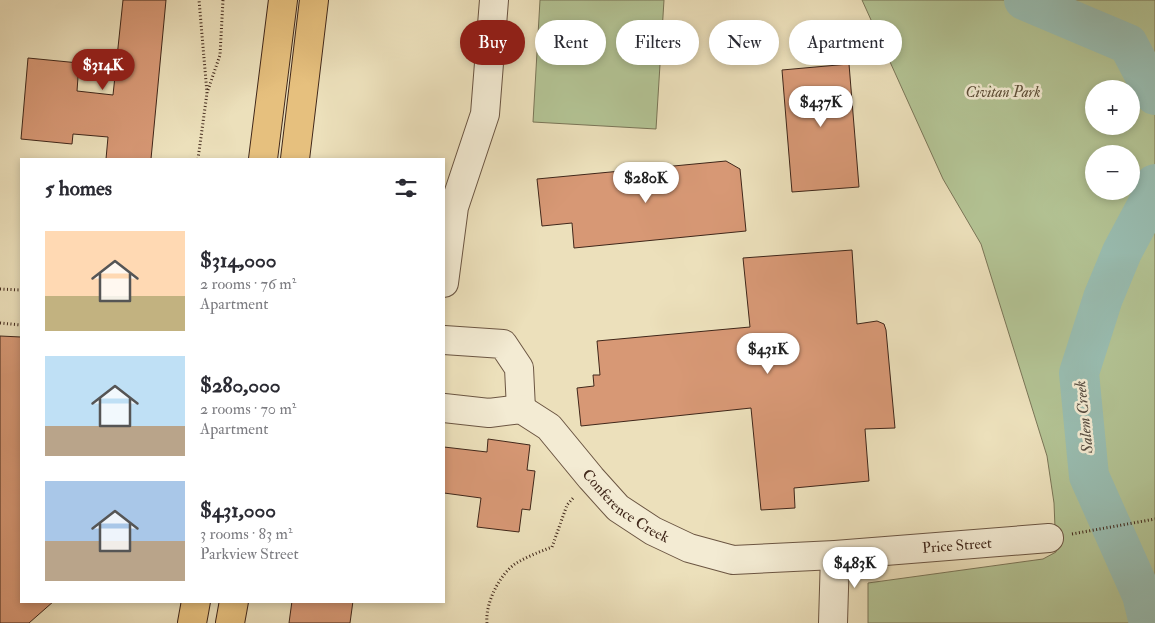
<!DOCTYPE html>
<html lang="en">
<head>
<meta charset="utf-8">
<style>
  :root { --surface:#fff; --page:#f7f7f7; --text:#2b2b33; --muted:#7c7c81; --accent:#8f2418 }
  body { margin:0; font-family:"IM FELL Double Pica",serif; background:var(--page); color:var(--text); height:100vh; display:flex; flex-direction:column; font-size:19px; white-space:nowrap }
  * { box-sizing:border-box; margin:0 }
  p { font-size:16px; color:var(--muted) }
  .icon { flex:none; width:28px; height:28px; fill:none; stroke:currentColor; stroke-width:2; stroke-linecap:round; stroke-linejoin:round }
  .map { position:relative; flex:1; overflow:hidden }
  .panel { position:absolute; left:20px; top:158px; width:425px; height:445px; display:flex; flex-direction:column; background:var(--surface); border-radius:0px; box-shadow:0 2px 8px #0003 }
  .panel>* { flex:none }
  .top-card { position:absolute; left:460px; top:20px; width:475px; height:45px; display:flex; gap:10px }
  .tools { position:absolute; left:1085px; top:80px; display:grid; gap:10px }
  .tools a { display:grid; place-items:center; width:55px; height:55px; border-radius:50%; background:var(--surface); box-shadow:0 2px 8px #0003; font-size:25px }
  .price { position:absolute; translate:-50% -42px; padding:0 11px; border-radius:18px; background:#fff; color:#222; font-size:16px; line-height:32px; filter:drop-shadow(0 1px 2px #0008) }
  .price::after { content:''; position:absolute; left:50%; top:30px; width:15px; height:11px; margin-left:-8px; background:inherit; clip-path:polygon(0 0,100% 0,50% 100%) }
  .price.on { background:var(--accent); color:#fff }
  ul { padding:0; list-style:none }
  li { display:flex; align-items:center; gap:15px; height:125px; padding:0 25px }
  li span { display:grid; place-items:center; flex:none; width:140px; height:100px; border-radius:0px; color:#555 }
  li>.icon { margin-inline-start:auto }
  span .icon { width:60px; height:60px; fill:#fffc; stroke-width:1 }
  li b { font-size:21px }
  h2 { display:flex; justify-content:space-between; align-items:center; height:60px; padding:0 25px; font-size:21px }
  .pill { padding:0 18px; border-radius:22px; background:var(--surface); box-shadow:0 2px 8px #0003; font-size:18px; line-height:45px }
  .pill.on { background:var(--accent); color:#fff }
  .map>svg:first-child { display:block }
</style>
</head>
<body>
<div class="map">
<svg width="1155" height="623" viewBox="0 0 1155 623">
  <rect width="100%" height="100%" fill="#ece0bb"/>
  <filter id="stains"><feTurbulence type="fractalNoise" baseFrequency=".004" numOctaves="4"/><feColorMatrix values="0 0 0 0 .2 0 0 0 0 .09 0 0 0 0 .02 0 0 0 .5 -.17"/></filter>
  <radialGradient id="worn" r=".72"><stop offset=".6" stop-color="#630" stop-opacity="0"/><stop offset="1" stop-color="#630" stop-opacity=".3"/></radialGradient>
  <g fill="#b3c394" stroke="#7a7557" fill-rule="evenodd">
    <polygon points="540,0 664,0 656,129 533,122"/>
    <path d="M862,0H1155V623H868V583L1043,559L1056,552L1054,503L1047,456L981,244L943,179ZM1094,89H1131V126H1094ZM1094,154H1131V191H1094Z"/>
  </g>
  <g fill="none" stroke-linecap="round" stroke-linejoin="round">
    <g stroke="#99bdb1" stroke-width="40">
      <polyline points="1024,0 1128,44 1155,95"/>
      <polyline points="1149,623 1142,595 1089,476 1079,373 1103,298 1122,252 1153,194 1155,184"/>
    </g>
  </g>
  <g fill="#d79875" stroke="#40271a">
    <polygon points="123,0 166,0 151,159 106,159 108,137 73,134 72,144 21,139 28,58 79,63 77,91 113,95"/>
    <polygon points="849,64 859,187 792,192 782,70"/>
    <polygon points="726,161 740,169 746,231 574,248 572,223 542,226 537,179"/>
    <polygon points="852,250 857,324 877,321 884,324 886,330 895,428 865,429 869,481 794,488 795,508 761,510 751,408 581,426 577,388 594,386 593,375 600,375 597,341 750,327 743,258"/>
    <polygon points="0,336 21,337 21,601 54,601 29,623 0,623"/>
    <polygon points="488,439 530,445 527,470 535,471 530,510 522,509 519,532 477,527 481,498 444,493 444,447 487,452"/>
    <polygon points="292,601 353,601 350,623 289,623"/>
  </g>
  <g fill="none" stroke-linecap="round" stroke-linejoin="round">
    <defs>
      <g id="minor">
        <polyline points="444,283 454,207 485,114 494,0"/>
        <polyline points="444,340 503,344 519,368 521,409"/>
        <path id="s1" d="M444,408L489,413L521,409L549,427L591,478L618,508L653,531L689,548L733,560L835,555L1049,538"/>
        <polyline points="833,623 835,555"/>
      </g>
      <g id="major">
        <polyline points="263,159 283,0"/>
        <polyline points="295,159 314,0"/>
        <polyline points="192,623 196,601"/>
        <polyline points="230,623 234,601"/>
      </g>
    </defs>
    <use href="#minor" stroke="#6b5542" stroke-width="30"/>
    <use href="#major" stroke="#40271a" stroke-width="30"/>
    <g stroke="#40271a" stroke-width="3" stroke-dasharray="1 2.5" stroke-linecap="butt">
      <polyline points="208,90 220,55 223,0"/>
      <polyline points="198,159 207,93 199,0"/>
      <polyline points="0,289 21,290"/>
      <polyline points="0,323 21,325"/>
      <polyline points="1072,534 1155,519"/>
      <path d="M487,623C485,604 499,575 515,564C526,557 539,552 552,547L567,505L574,497"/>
    </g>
    <use href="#minor" stroke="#f3ebd3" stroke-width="28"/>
    <use href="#major" stroke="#e6c07e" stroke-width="28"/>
  </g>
  <g text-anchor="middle" stroke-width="5" stroke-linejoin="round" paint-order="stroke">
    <g font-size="15" font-style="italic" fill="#5d4e38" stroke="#f3ebd3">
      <text x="1003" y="97">Civitan Park</text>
    </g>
    <g font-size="15" fill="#40271a" stroke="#f3ebd3">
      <text dy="5" stroke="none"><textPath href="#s1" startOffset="222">Conference Creek</textPath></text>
      <text dy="5" stroke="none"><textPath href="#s1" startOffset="569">Price Street</textPath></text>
    </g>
    <g font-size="16" font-style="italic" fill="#564c40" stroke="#f3ebd3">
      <text transform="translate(1083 417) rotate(-96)" y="6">Salem Creek</text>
    </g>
  </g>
  <rect width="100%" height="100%" filter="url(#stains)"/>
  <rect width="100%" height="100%" fill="url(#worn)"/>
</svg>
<div class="tools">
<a>+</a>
<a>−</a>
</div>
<b class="price on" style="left:103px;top:91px">$314K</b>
<b class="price" style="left:821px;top:128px">$437K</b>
<b class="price" style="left:646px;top:204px">$280K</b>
<b class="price" style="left:768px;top:375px">$431K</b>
<b class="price" style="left:855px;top:589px">$483K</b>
<div class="top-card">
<a class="pill on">Buy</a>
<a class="pill">Rent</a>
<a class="pill">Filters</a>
<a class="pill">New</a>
<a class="pill">Apartment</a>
</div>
<section class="panel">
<h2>5 homes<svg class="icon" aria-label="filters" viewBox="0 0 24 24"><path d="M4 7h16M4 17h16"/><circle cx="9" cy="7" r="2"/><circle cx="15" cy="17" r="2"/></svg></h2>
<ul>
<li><span style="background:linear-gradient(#ffd9b3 65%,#c2b280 0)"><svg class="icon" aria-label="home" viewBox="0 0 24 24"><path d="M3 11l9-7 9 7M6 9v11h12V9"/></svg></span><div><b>$314,000</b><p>2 rooms · 76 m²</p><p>Apartment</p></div></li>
<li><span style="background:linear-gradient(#bfe0f5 70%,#b9a48a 0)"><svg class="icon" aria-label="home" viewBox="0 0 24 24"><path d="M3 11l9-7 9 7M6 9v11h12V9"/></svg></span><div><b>$280,000</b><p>2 rooms · 70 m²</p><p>Apartment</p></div></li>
<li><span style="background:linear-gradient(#a9c7e8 60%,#b9a48a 0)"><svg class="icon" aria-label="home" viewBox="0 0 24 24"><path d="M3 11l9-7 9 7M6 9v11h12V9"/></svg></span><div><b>$431,000</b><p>3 rooms · 83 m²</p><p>Parkview Street</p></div></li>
</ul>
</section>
</div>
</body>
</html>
